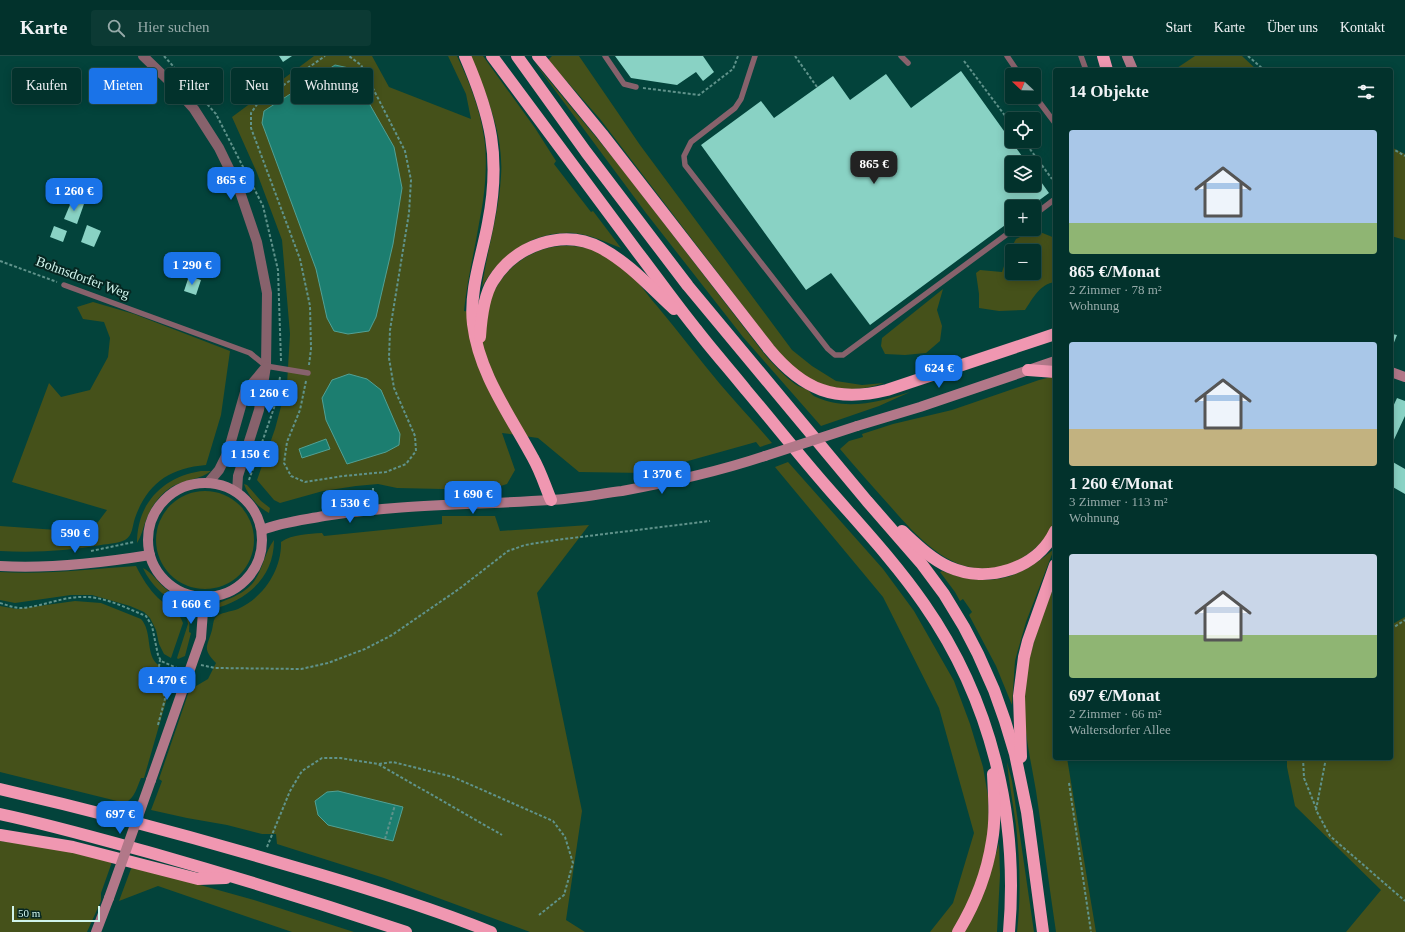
<!DOCTYPE html>
<html lang="de">
<head>
<meta charset="utf-8">
<style>
  :root { --surface:#02322c; --page:#0c3a34; --text:#f1f3f6; --muted:#96aaa9; --line:#234d48; --accent:#1a73e8 }
  body { margin:0; font-family:Georgia,serif; background:var(--page); color:var(--text); height:100vh; display:flex; flex-direction:column; font-size:15px; white-space:nowrap }
  * { box-sizing:border-box; margin:0 }
  p { font-size:13px; color:var(--muted) }
  .icon { flex:none; width:22px; height:22px; fill:none; stroke:currentColor; stroke-width:2; stroke-linecap:round; stroke-linejoin:round }
  .map { position:relative; flex:1; overflow:hidden }
  .panel { position:absolute; left:1053px; top:12px; width:340px; height:692px; display:flex; flex-direction:column; background:var(--surface); border-radius:4px; box-shadow:0 2px 10px #0003,0 0 0 1px var(--line) }
  .panel>* { flex:none }
  .hud { position:absolute; left:12px; top:12px; width:380px; height:36px; display:flex; gap:8px }
  .needle { width:26px; rotate:292deg }
  .buttons { position:absolute; left:1005px; top:12px; display:grid; gap:8px }
  .buttons a { display:grid; place-items:center; width:36px; height:36px; border-radius:4px; background:var(--surface); box-shadow:0 2px 10px #0003,0 0 0 1px var(--line); font-size:20px }
  .scale { position:absolute; left:12px; bottom:10px; width:88px; box-sizing:border-box; padding-left:4px; border:2px solid #d0f4ec; border-top:0; font-size:11px; line-height:14px; white-space:nowrap; color:#d0f4ec; -webkit-text-stroke:3px #062621; paint-order:stroke }
  .price { position:absolute; translate:-50% -34px; padding:0 9px; border-radius:8px; background:var(--accent); color:#fff; font-size:13px; line-height:26px; filter:drop-shadow(0 1px 2px #0008) }
  .price::after { content:''; position:absolute; left:50%; top:24px; width:12px; height:9px; margin-left:-6px; background:inherit; clip-path:polygon(0 0,100% 0,50% 100%) }
  .price.on { background:#222; color:#fff }
  ul { padding:0; list-style:none }
  li { display:grid; align-content:center; gap:8px; height:212px; padding:0 16px }
  li span { display:grid; place-items:center; height:124px; border-radius:4px; color:#555 }
  li>.icon { margin-inline-start:auto }
  span .icon { width:72px; height:72px; fill:#fffc; stroke-width:1 }
  li b { font-size:17px }
  h2 { display:flex; justify-content:space-between; align-items:center; height:48px; padding:0 16px; font-size:17px }
  .chip { padding:0 14px; border-radius:4px; background:var(--surface); box-shadow:0 2px 10px #0003,0 0 0 1px var(--line); font-size:14px; line-height:36px }
  .chip.on { background:var(--accent); color:#fff }
  header { display:flex; align-items:center; gap:24px; box-sizing:border-box; height:56px; padding:0 20px; background:var(--surface); border-bottom:1px solid var(--line) }
  header strong { font-size:19px }
  nav { display:flex; gap:22px; margin-inline-start:auto; font-size:14px }
  .search { width:280px; height:36px; background:var(--page); display:flex; align-items:center; gap:10px; box-sizing:border-box; padding:0 14px; border-radius:4px; color:var(--muted); font-size:15px }
  .map>svg:first-child { display:block }
</style>
</head>
<body>
<header>
<strong>Karte</strong>
<div class="search"><svg class="icon" aria-label="search" viewBox="0 0 24 24"><circle cx="10" cy="10" r="6"/><path d="M15 15l6 6"/></svg>Hier suchen</div>
<nav><a>Start</a><a>Karte</a><a>Über uns</a><a>Kontakt</a></nav>
</header>
<div class="map">
<svg width="1405" height="876" viewBox="0 0 1405 876">
  <rect width="100%" height="100%" fill="#03433b"/>
  <g fill="#45511a" fill-rule="evenodd">
    <path d="M314,0H372L389,31L471,63L466,38L448,0H457C469,25 480,53 484,81C488,104 485,139 480,162C475,193 467,224 464,255L487,259C488,253 489,245 492,239C501,221 515,205 534,197C558,186 586,188 609,201C628,210 644,235 657,250C679,276 699,303 720,328C737,348 755,367 772,387L760,391L756,386L645,417L579,416L538,382L502,377L515,414L507,428L488,434L397,432L378,428L356,430L323,435L280,447L274,444L257,424L275,373L287,328L290,278L282,184L257,117L232,61Z"/>
    <path d="M470,0H483L535,72L556,105L554,108L591,156L593,155L621,192C606,186 591,179 574,177C535,174 500,198 482,231C487,194 499,158 501,120C504,78 486,37 470,0Z"/>
    <path d="M552,0H579L640,89L792,294L812,310L836,325L862,329L884,327C862,335 838,335 816,326C807,323 798,315 789,310L600,63L548,4Z"/>
    <polygon points="1195,0 1242,0 1257,14 1174,14"/>
    <path d="M534,6L619,109L766,300C775,310 784,320 795,328C799,331 805,332 809,335C811,337 813,340 816,341C846,355 880,346 910,336L879,350L821,370L743,281L646,157Z"/>
    <polygon points="1391,91 1405,98 1405,184 1391,180"/>
    <path d="M1035,174L1055,182V226C1040,228 1033,242 1025,254L999,255L979,252V238L976,217L980,214L1002,216L1008,198L1016,183ZM1012,195H1034V217H1012Z"/>
    <polygon points="943,233 937,254 942,270 940,285 926,297 905,299 885,298 881,290 882,282"/>
    <path d="M93,246L134,258L230,295L221,359L206,409C169,412 147,428 135,462C132,471 133,479 125,484C119,487 108,488 101,489C67,495 34,497 0,495V470L71,475L95,470L107,454L12,426L49,327L61,341L90,334L108,301L110,282L104,266L83,263L77,251Z"/>
    <path d="M1055,320V466C1046,484 1031,499 1012,507C958,528 922,486 890,450C873,431 856,412 840,393L849,385L863,381L862,378L893,368L952,354L1039,324Z"/>
    <polygon points="788,406 883,513 914,555 954,625 970,668 983,711 988,740 989,771 983,810 975,833 952,876 930,876 953,847 974,777 939,652 883,541 775,411"/>
    <path d="M201,415H211C201,423 185,424 173,430C161,437 151,450 146,464C143,472 142,479 137,487C137,447 163,421 201,415Z"/>
    <path d="M244,428L247,429L261,445L270,452L269,457C258,451 248,440 244,428Z"/>
    <circle cx="205" cy="484" r="49"/>
    <path d="M442,460H495L500,475L589,469L537,537L582,755L566,864L585,876H530L384,822L277,788L276,778H262L227,769L187,762L151,754L162,725L159,723L160,720L189,635L191,633L208,623L216,607C202,592 207,592 212,574C213,570 213,565 215,562C220,556 231,556 238,553C263,542 282,514 281,486C293,478 308,478 322,477L324,480L442,468Z"/>
    <path d="M274,484C274,522 247,544 213,553C218,545 229,544 237,539C242,537 248,532 252,528C263,515 264,497 274,484Z"/>
    <path d="M1054,493L1026,566L1018,594L1015,605L1012,649L996,610L969,559L972,556L963,543L960,545L955,536L940,516L942,515C975,527 1003,529 1034,508C1041,504 1047,498 1054,493Z"/>
    <path d="M136,510C142,522 149,533 158,542C168,551 178,553 183,567L171,602L164,598L159,588L156,574L150,562L144,556L130,550L92,539H71L15,547L0,544V516C45,519 91,513 136,510Z"/>
    <path d="M143,512C153,517 157,526 166,533C174,540 182,542 188,551C169,546 151,530 143,512Z"/>
    <path d="M1055,526V702H1067L1096,876H1056C1049,829 1043,782 1036,735C1030,700 1021,663 1025,627C1029,592 1044,558 1055,526Z"/>
    <path d="M75,545L101,547L141,563C152,575 146,596 156,607C159,610 163,613 167,615L164,627L167,642L144,722H141C137,731 135,742 125,747L0,716V550L17,553Z"/>
    <polygon points="186,557 190,557 189,576 191,577 185,600 178,603 177,602 188,568"/>
    <polygon points="1405,561 1405,876 1346,876 1381,834 1295,750 1287,711 1287,702 1391,702 1391,569"/>
    <path d="M1007,706L1012,725L1034,876H1017C1021,841 1020,805 1016,769C1013,748 1009,727 1007,706Z"/>
    <polygon points="0,785 59,793 112,806 101,837 101,845 87,876 0,876"/>
    <polygon points="999,787 1000,819 997,876 963,876 993,808"/>
    <polygon points="132,810 254,844 354,876 292,876 158,830 119,845"/>
  </g>
  <g fill="#1c7e70" stroke="#52a195">
    <polygon points="335,9 349,12 394,91 402,132 393,188 376,261 369,275 348,278 334,275 327,262 316,213 262,67 264,55"/>
    <polygon points="349,318 367,323 381,334 400,378 399,389 386,396 347,408 326,364 322,342 332,324"/>
    <polygon points="326,383 330,393 302,402 299,393"/>
    <polygon points="338,735 403,751 393,785 328,769 318,759 315,745 327,736"/>
  </g>
  <g fill="#89d2c4">
    <polygon points="279,0 292,0 283,6"/>
    <polygon points="615,0 703,0 714,16 703,25 696,16 677,29 631,22"/>
    <polygon points="961,15 1027,107 1012,107 1012,129 1034,129 1034,116 1049,137 1030,151 1012,151 1012,164 870,269 831,217 806,234 701,89 761,45 774,62 833,20 850,44 886,18 911,52"/>
    <polygon points="72,144 84,148 77,168 64,163"/>
    <polygon points="87,169 101,175 94,191 81,186"/>
    <polygon points="54,170 67,175 63,186 50,181"/>
    <polygon points="189,220 201,224 196,239 184,235"/>
    <polygon points="1391,272 1394,274 1392,278 1397,279 1391,294"/>
    <polygon points="1397,342 1405,345 1405,360 1391,390 1391,355"/>
    <polygon points="1391,405 1405,413 1405,438 1391,430"/>
  </g>
  <g fill="none" stroke-linecap="round" stroke-linejoin="round">
    <g stroke="#60938b" stroke-width="2" stroke-dasharray="3 2" stroke-linecap="butt">
      <polyline points="164,0 216,58 263,150 278,214 281,305"/>
      <polyline points="795,0 817,31"/>
      <polyline points="1248,0 1264,14"/>
      <polyline points="964,5 1012,69"/>
      <polyline points="643,32 699,39 733,13 738,0"/>
      <polyline points="1024,85 1052,123"/>
      <polyline points="1391,92 1405,100"/>
      <polyline points="0,205 57,226"/>
      <polyline points="309,309 311,293 310,250 300,203 251,72 251,57 258,47 325,0"/>
      <polyline points="306,325 300,354 287,386 284,407 291,420 305,426 343,420 386,416 406,408 416,395 415,380 394,332 389,302 390,274 409,157 411,124 405,95 361,9 349,0"/>
      <polyline points="249,424 276,346 280,321"/>
      <polyline points="373,432 373,439"/>
      <polyline points="331,436 332,443"/>
      <polyline points="91,495 134,486"/>
      <path d="M0,547C7,549 14,552 21,552C41,551 61,541 82,541C104,540 126,552 146,560L152,570L158,599L161,605L179,613"/>
      <polyline points="1391,573 1405,564"/>
      <polyline points="201,609 215,612 301,613 328,607 365,593 392,579 459,533 508,495 525,489 556,484 710,465"/>
      <polyline points="158,669 165,643 158,617 160,604"/>
      <polyline points="1303,702 1304,722 1316,752"/>
      <polyline points="1326,702 1316,754 1330,780 1405,845"/>
      <polyline points="379,708 393,706 453,721 553,765 565,781 573,807 564,839 539,859"/>
      <polyline points="1069,727 1091,876"/>
      <polyline points="385,783 395,749"/>
      <polyline points="267,791 290,735 302,715 322,702 340,702 378,708 502,779"/>
    </g>
    <g stroke="#87626c" stroke-width="5.5">
      <polyline points="605,0 624,28 636,31"/>
      <polyline points="755,0 741,43 735,52 691,86 684,100 685,109 828,293 835,299 843,299 1014,173"/>
      <polyline points="901,0 908,7"/>
      <polyline points="1007,0 1020,19"/>
      <polyline points="1081,0 1086,14"/>
      <polyline points="1034,39 1055,67"/>
      <polyline points="1034,159 1055,143"/>
      <polyline points="64,229 250,297 266,310 308,317"/>
    </g>
    <g stroke="#87626c" stroke-width="10">
      <polyline points="143,0 167,23 194,53 219,92 239,133 257,186 267,237 266,310 259,354 238,420 237,436"/>
      <polyline points="208,427 219,414 228,396 245,336 266,311"/>
    </g>
    <g stroke="#b27889" stroke-width="10">
      <polyline points="1127,0 1133,14"/>
      <polyline points="1391,316 1405,321"/>
      <polyline points="857,370 920,351 1055,305"/>
      <circle cx="205" cy="484" r="57"/>
      <path d="M262,474C282,466 303,464 324,460C399,448 474,449 550,444C574,443 598,438 622,435C672,426 717,416 765,400"/>
      <path d="M0,510C50,513 101,507 150,499"/>
      <polyline points="151,724 201,582 204,542"/>
      <polyline points="96,876 109,842"/>
    </g>
    <g stroke="#f097b1" stroke-width="12">
      <path d="M465,0C491,60 501,101 488,167C482,200 469,234 473,268C479,318 510,359 533,402C541,416 545,430 551,444"/>
      <path d="M492,0C540,65 588,130 636,194C656,220 675,247 696,273C712,294 730,314 746,334C773,366 799,399 827,431C860,469 895,506 924,548C991,644 1019,760 1009,876"/>
      <polyline points="517,0 586,96 688,230 867,445 921,507 944,538 964,571 978,598 994,634 1005,665 1015,698 1027,756 1043,876"/>
      <path d="M538,0L602,78L769,293C803,334 835,347 887,334L1055,278"/>
      <polyline points="1103,0 1107,14"/>
      <path d="M480,281C481,265 484,239 493,225C515,189 563,172 601,192C629,207 651,232 674,253"/>
      <polyline points="1028,314 1055,316"/>
      <path d="M902,475C916,488 931,503 949,511C987,528 1037,513 1055,475"/>
      <polyline points="1021,701 1019,640 1024,601 1028,585 1055,509"/>
      <path d="M0,733C96,755 190,780 284,808C354,828 424,849 491,876"/>
      <path d="M0,758C52,769 104,784 155,798C239,822 323,848 406,876"/>
      <polyline points="0,779 73,791 198,823 226,822"/>
      <path d="M958,876C975,848 987,818 992,785C996,763 994,740 993,718"/>
    </g>
    <g stroke="#b27889" stroke-width="10">
      <polyline points="765,400 857,370"/>
      <polyline points="109,842 151,724"/>
    </g>
  </g>
  <g text-anchor="middle" stroke-width="4" stroke-linejoin="round" paint-order="stroke">
    <g font-size="14" fill="#d0f4ec" stroke="#062621">
      <text transform="translate(83 221) rotate(20)" y="5">Bohnsdorfer Weg</text>
    </g>
  </g>
</svg>
<div class="buttons">
<a><svg class="needle" viewBox="-14 -14 28 28"><path d="M0-13l5 13h-10z" fill="#e53935"/><path d="M0 13l5-13h-10z" fill="#96aaa9"/></svg></a>
<a><svg class="icon" aria-label="locate" viewBox="0 0 24 24"><circle cx="12" cy="12" r="6"/><path d="M12 2v4M12 18v4M2 12h4M18 12h4"/></svg></a>
<a><svg class="icon" aria-label="layers" viewBox="0 0 24 24"><path d="M12 4l9 5-9 5-9-5zM3 14l9 5 9-5"/></svg></a>
<a>+</a>
<a>−</a>
</div>
<div class="scale">50 m</div>
<b class="price on" style="left:874px;top:129px">865 €</b>
<b class="price" style="left:231px;top:145px">865 €</b>
<b class="price" style="left:74px;top:156px">1 260 €</b>
<b class="price" style="left:192px;top:230px">1 290 €</b>
<b class="price" style="left:939px;top:333px">624 €</b>
<b class="price" style="left:269px;top:358px">1 260 €</b>
<b class="price" style="left:250px;top:419px">1 150 €</b>
<b class="price" style="left:662px;top:439px">1 370 €</b>
<b class="price" style="left:473px;top:459px">1 690 €</b>
<b class="price" style="left:350px;top:468px">1 530 €</b>
<b class="price" style="left:75px;top:498px">590 €</b>
<b class="price" style="left:191px;top:569px">1 660 €</b>
<b class="price" style="left:167px;top:645px">1 470 €</b>
<b class="price" style="left:120px;top:779px">697 €</b>
<div class="hud">
<a class="chip">Kaufen</a>
<a class="chip on">Mieten</a>
<a class="chip">Filter</a>
<a class="chip">Neu</a>
<a class="chip">Wohnung</a>
</div>
<section class="panel">
<h2>14 Objekte<svg class="icon" aria-label="filters" viewBox="0 0 24 24"><path d="M4 7h16M4 17h16"/><circle cx="9" cy="7" r="2"/><circle cx="15" cy="17" r="2"/></svg></h2>
<ul>
<li><span style="background:linear-gradient(#a9c7e8 75%,#8fb573 0)"><svg class="icon" aria-label="home" viewBox="0 0 24 24"><path d="M3 11l9-7 9 7M6 9v11h12V9"/></svg></span><div><b>865 €/Monat</b><p>2 Zimmer · 78 m²</p><p>Wohnung</p></div></li>
<li><span style="background:linear-gradient(#a9c7e8 70%,#c2b280 0)"><svg class="icon" aria-label="home" viewBox="0 0 24 24"><path d="M3 11l9-7 9 7M6 9v11h12V9"/></svg></span><div><b>1 260 €/Monat</b><p>3 Zimmer · 113 m²</p><p>Wohnung</p></div></li>
<li><span style="background:linear-gradient(#c9d6e8 65%,#8fb573 0)"><svg class="icon" aria-label="home" viewBox="0 0 24 24"><path d="M3 11l9-7 9 7M6 9v11h12V9"/></svg></span><div><b>697 €/Monat</b><p>2 Zimmer · 66 m²</p><p>Waltersdorfer Allee</p></div></li>
</ul>
</section>
</div>
</body>
</html>
